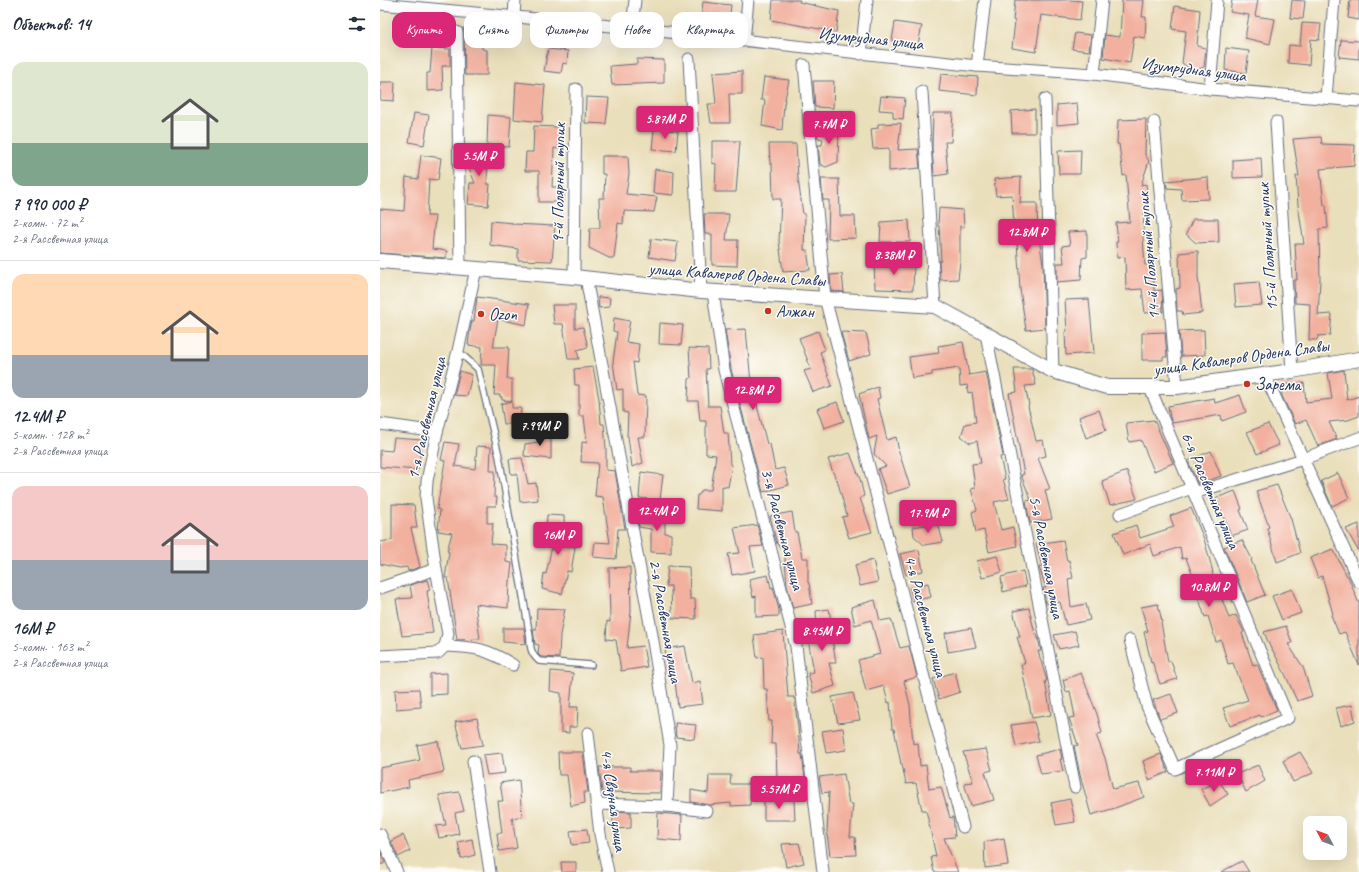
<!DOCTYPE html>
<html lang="ru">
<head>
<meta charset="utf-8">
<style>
  :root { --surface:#fff; --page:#f6f6f7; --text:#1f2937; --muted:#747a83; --line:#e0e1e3; --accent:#db2777 }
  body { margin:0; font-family:Caveat,sans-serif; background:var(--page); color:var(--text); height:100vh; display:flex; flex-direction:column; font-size:15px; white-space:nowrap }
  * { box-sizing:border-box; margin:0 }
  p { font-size:13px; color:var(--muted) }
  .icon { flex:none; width:22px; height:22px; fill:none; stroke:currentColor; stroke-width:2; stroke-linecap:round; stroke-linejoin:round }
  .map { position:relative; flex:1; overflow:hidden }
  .panel { display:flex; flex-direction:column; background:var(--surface); width:380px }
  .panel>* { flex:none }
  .banner { position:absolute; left:12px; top:12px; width:380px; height:36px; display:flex; gap:8px }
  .needle { width:26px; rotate:311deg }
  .fabs { position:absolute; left:923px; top:816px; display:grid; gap:8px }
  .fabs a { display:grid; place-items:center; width:44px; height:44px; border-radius:8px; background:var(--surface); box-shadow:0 4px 16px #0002; font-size:20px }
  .price { position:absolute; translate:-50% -34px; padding:0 9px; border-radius:4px; background:var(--accent); color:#fff; font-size:13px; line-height:26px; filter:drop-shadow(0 1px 2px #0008) }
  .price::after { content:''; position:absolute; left:50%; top:24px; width:12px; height:9px; margin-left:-6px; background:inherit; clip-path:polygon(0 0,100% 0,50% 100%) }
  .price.selected { background:#222; color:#fff }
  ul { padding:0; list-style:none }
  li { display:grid; align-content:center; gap:8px; height:212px; padding:0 12px }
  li+li { border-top:1px solid var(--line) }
  li span { display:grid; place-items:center; height:124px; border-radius:12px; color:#555 }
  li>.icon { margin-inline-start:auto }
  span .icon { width:72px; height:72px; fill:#fffc; stroke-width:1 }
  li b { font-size:17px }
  h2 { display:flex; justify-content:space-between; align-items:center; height:48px; padding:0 12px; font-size:17px }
  .pill { padding:0 14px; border-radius:12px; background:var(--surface); box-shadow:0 4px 16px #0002; font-size:14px; line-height:36px }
  .pill.selected { background:var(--accent); color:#fff }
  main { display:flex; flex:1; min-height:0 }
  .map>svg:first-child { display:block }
</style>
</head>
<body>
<main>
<section class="panel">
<h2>Объектов: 14<svg class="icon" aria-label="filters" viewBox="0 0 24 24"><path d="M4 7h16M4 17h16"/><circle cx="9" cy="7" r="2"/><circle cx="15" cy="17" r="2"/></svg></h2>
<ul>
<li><span style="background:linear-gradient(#dfe7d0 65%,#7fa58c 0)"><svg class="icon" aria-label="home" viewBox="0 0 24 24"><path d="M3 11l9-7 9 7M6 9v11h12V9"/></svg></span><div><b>7 990 000 ₽</b><p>2-комн. · 72 m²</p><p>2-я Рассветная улица</p></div></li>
<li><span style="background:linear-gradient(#ffd9b3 65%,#9aa5b1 0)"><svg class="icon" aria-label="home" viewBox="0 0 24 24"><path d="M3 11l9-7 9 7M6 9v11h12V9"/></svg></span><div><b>12.4M ₽</b><p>5-комн. · 128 m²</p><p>2-я Рассветная улица</p></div></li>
<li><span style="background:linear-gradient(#f6c9c9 60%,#9aa5b1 0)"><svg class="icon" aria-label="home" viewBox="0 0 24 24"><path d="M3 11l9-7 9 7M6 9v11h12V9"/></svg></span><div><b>16M ₽</b><p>5-комн. · 163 m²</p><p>2-я Рассветная улица</p></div></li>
</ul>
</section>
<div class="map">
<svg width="979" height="872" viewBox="0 0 979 872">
  <rect width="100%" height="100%" fill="#fdfcf7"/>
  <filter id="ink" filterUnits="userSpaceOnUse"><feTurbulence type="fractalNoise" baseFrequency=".025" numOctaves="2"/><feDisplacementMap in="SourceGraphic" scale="8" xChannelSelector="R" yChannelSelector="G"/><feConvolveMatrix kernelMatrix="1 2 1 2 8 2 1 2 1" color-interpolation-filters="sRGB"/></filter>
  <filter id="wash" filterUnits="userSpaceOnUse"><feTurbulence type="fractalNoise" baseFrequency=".012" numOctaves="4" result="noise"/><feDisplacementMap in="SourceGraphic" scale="16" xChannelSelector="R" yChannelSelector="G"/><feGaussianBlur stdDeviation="0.9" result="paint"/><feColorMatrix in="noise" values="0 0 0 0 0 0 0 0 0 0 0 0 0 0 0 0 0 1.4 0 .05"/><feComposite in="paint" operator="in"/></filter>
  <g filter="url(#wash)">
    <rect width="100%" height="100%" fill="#eadfbb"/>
    <g id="blocks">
      <g fill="#f2b09e">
        <polygon points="393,0 420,0 419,2 459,11 456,32 391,20"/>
        <polygon points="635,0 691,0 702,1 700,20 661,15 656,52 632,48 635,21 633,20"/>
        <polygon points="742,0 764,0 762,17 766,17 765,38 754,36 750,63 723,58 725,35 740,37"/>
        <polygon points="852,0 878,0 875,16 895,19 890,44 865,38 869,15 850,12"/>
        <polygon points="912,0 925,1 923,19 910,18"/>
        <polygon points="970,0 979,0 979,20 968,18"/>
        <polygon points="323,2 351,5 349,23 321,19"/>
        <polygon points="795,6 820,10 817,46 826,48 824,67 813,71 802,63 806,31 792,29"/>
        <polygon points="515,22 542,26 538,44 512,41"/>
        <polygon points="922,23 941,24 939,40 931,39 929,65 908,63 909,45 920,46"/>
        <polygon points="83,28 102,29 102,49 107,50 107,75 85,75 84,32"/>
        <polygon points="695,33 711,35 709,51 692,49"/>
        <polygon points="961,40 979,41 979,59 959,57"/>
        <polygon points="52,48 70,49 70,66 62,66 63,90 47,91 47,73 50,73"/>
        <polygon points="846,48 869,51 866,73 845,70"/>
        <polygon points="168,49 188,51 187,64 183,63 181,73 164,71"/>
        <polygon points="257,59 284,60 284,83 232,85 230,66 257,64"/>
        <polygon points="362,71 362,94 349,94 350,123 331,123 328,104 336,104 333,73"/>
        <polygon points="561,74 598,77 597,95 559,91"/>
        <polygon points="384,77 409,80 404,104 402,130 382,126 385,100 381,100"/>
        <polygon points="433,81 454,81 453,108 435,107"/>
        <polygon points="0,82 15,82 14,101 0,100"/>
        <polygon points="136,82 165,85 162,122 134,119"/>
        <polygon points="501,96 525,98 523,119 513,118 513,111 499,110"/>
        <polygon points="206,97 229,98 226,124 205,123"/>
        <polygon points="697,103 699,123 677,125 677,105"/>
        <polygon points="655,109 655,133 632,133 631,111"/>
        <polygon points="34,113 49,115 44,145 29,142"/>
        <polygon points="553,113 573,113 571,142 565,142 568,174 554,176 552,148"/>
        <polygon points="108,115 131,117 129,147 107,145"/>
        <polygon points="766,119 765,155 769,161 761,185 766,184 769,211 764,212 763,237 765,265 773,264 774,291 782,290 783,312 765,313 762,289 746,290 745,257 737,258 736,242 738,242 736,223 750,222 746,175 743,176 739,144 737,144 738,120"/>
        <polygon points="521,123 518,150 538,149 540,168 509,171 509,148 493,149 491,129 498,128 498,124"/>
        <polygon points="459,125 458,162 446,167 440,164 438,145 442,145 443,139 438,138 437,126"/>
        <polygon points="154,126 178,127 179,149 174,148 172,187 184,187 184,202 159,202 159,171 145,171 146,152 153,152"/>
        <polygon points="274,129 298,131 296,151 272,149"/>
        <polygon points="941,137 942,144 975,145 974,166 940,169 944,205 946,205 948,228 939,229 940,280 938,315 952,314 950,335 938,336 937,340 929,340 930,304 915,303 914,280 917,280 915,244 924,244 918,205 916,176 919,176 913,139"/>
        <polygon points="332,141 360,141 356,192 335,192 336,164 332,163"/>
        <polygon points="389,144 416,144 418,179 423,214 425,214 424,250 427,250 430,270 403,272 399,241 401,199 393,199 392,164 390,164"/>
        <polygon points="89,149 108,149 107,184 110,184 108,206 88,204 90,183 95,183 86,160"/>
        <polygon points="701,150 700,174 679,174 678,151"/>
        <polygon points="41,155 61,158 58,180 49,179 47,216 55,216 52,249 67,251 66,258 0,253 0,209 24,211 26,177 38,179"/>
        <polygon points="222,156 248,156 249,174 246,194 277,197 274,212 244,211 243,224 238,223 234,258 229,258 209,248 210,228 220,228 219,198 224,198 225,174 222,174"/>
        <polygon points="881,158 882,177 853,178 853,160"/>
        <polygon points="275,169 294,172 293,195 273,193"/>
        <polygon points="641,177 640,203 657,203 658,238 659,238 663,264 665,328 646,330 640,289 636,226 634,226 632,195 616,196 614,179"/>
        <polygon points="828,177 829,199 802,200 801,189 787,188 786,181"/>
        <polygon points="441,179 459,179 460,216 475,216 476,238 448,239 449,200 443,200"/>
        <polygon points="559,208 583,210 584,227 580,226 580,261 578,279 560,280 559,261 561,261 559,226 558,226"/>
        <polygon points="324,214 349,214 346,240 358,240 357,266 332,265 332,234 325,234"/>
        <polygon points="813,219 838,219 839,242 816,243 806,234"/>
        <polygon points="529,220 530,242 500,242 501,222"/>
        <polygon points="111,221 133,223 133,224 175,226 172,261 138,260 138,249 110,245"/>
        <polygon points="707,231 707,257 702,258 701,280 677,282 677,263 684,263 682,246 690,245 688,232"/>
        <polygon points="271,239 298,242 295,261 269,257"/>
        <polygon points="818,251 818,277 822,313 803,315 802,311 797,311 796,289 800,288 799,253"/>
        <polygon points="494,263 534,263 533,290 495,289"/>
        <polygon points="462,274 464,292 451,291 450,275"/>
        <polygon points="879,282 882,305 856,307 854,284"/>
        <polygon points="97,297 149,304 146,325 118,319 113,347 129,347 127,379 132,379 132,401 122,400 122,397 120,397 120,395 114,395 116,365 101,365 102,347 88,345 90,331 92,321 94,321"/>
        <polygon points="218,297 230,298 229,307 219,308"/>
        <polygon points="709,299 714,353 686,355 685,332 687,331 685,300"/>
        <polygon points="172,305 195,305 195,328 203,327 208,347 197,350 199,359 188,359 183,324 174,324"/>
        <polygon points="234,318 250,321 246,342 259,344 257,363 253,362 257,395 266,396 265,437 258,437 263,463 252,467 248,436 247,436 248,413 243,412 243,389 237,390 233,362 237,332 233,331"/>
        <polygon points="280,323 303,325 301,345 279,344"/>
        <polygon points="366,329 371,383 378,382 379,398 375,398 387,444 390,444 395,470 404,468 409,485 383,492 351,369 345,330"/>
        <polygon points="824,330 825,355 801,356 799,331"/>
        <polygon points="438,331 445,350 440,352 452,386 433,392 424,371 431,369 419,338"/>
        <polygon points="461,332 486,333 491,354 469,361"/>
        <polygon points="785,332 787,357 783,357 783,360 762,360 762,333"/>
        <polygon points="583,342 589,375 606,372 623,456 620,457 625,479 623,479 629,499 614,502 621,530 633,527 637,546 609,552 604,530 596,532 592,512 597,510 591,489 595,488 592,464 601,463 597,441 590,443 581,436 585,424 596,422 592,392 588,393 587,385 580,386 579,368 552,372 552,375 532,378 529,357 559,353 558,346"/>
        <polygon points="309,348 328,349 329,369 326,369 328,406 340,406 344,433 348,433 350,464 352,465 348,487 342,486 342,511 316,509 317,495 319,495 322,490 331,490 336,455 326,454 326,421 320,421 318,401 308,401 309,379 311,378"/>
        <polygon points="213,367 219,399 221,424 224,424 226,448 226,470 235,471 245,529 238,529 236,559 213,557 215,542 230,543 223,497 215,496 218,463 201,462 202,442 207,443 204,416 199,416 199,385 195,385 194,369"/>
        <polygon points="634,369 652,369 656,385 645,386 649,405 648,406 656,441 663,440 666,456 658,458 670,489 665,490 672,519 650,523 646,501 651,500 641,475 644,474 629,393 637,392"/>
        <polygon points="964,370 967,400 979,396 979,416 968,420 949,422 957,439 938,446 926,420 915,424 902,396 901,385 924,383 926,402 952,399 948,373"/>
        <polygon points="80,371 92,375 87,396 74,395"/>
        <polygon points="498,387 500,398 497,399 507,440 516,437 519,452 530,487 507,494 498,469 506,466 494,454 497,436 489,439 479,394"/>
        <polygon points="860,395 866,412 842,421 841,415 792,423 790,417 788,406 834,398 835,403"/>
        <polygon points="132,401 132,408 141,408 140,424 124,424 121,404"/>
        <polygon points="457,402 464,421 444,428 437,409"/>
        <polygon points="719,410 726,430 706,438 699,417"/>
        <polygon points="774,420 793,463 774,471 761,440 749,442 746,423"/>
        <polygon points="888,424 899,445 877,454 867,432"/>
        <polygon points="154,432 171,432 171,459 144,456 145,444 159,442"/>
        <polygon points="14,438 42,440 38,470 0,467 0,450 12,451"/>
        <polygon points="65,442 79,444 75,466 95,469 97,446 111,447 110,471 115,471 114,497 117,497 116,506 107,506 107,523 113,523 111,544 126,545 126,562 132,563 130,580 129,580 128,608 95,604 100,639 77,640 68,578 65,578 69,552 67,551 72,533 58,531 60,510 57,509 65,461 61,460"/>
        <polygon points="831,451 841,476 818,484 808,461"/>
        <polygon points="470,453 480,479 484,496 480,498 492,532 469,538 462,517 467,516 457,479 456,480 448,459"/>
        <polygon points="142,458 148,484 156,483 158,500 140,502 137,474 131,474 129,459"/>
        <polygon points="747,471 757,499 730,505 722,481"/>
        <polygon points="261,472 283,475 280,500 259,498"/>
        <polygon points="958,473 969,498 952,506 941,481"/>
        <polygon points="897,485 911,519 920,553 897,562 887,528 889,527 876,491"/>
        <polygon points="855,491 862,509 860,510 868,530 851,536 836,498"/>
        <polygon points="12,504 34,505 37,528 31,528 40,567 28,571 27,567 20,568 0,564 0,542 12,540"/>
        <polygon points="811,508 824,539 833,572 832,572 849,618 856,615 864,632 862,633 873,665 877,664 897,710 881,717 880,715 850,726 843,708 868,700 853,663 848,664 841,640 836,642 828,616 825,617 817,593 819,592 806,558 802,559 800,547 774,556 770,544 743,555 734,533 756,525 760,538 794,527 790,516"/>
        <polygon points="412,512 415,532 417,532 422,558 428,558 428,583 429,583 432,604 413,608 407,586 404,546 399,547 398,544 397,544 390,516"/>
        <polygon points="167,515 184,516 185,545 195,547 191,572 187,571 182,594 162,589 164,573 166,574 175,532 166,532"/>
        <polygon points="257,515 285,515 285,533 291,534 291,553 271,552 271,529 259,527"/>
        <polygon points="558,523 563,542 544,545 534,536 533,527"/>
        <polygon points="979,524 979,552 966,529"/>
        <polygon points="377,525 383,546 370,547 375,571 352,575 348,554 360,553 354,528"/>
        <polygon points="683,540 687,561 689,560 693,578 688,579 691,607 706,604 710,620 686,625 680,602 666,604 663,588 666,588 659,567 662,567 656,544"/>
        <polygon points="862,540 872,559 871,560 885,595 867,602 844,547"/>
        <polygon points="953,549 967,576 968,576 979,604 979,665 965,632 959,634 951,615 953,614 942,576 938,578 930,558"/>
        <polygon points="539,550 543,571 526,575 520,554"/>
        <polygon points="617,556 622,572 602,578 597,561"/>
        <polygon points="493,560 498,582 480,586 475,565"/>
        <polygon points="288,566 309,567 310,599 315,599 316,619 292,618 291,586 286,586"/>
        <polygon points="250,567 251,611 247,648 263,646 267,667 241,671 236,640 226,639 227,621 230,622 229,568"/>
        <polygon points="643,571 646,586 623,592 621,577"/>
        <polygon points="388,575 391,588 393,587 399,610 399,616 376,617 376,596 373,597 369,579"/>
        <polygon points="47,580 50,590 47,591 53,633 22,636 16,599 32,598 30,585"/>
        <polygon points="548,583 551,597 533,601 530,588"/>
        <polygon points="912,589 921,613 902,620 892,596"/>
        <polygon points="495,600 500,621 511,619 520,648 529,646 537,677 524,681 530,705 533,744 538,743 540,766 546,765 549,789 561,787 570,818 573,817 575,837 564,838 578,872 554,872 551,857 556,856 546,810 542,810 536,783 526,784 522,764 521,764 514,729 512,729 510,702 508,703 504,686 486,691 478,660 500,654 491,620 475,625 471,607"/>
        <polygon points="778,604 782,622 781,622 788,662 791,661 797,679 780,684 772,661 771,662 764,632 768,631 761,607"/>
        <polygon points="157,608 185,609 180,635 179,658 161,657 158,654 159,645 155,644 153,629 156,629"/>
        <polygon points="649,608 655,634 657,634 661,651 658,651 667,681 665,681 671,715 652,718 641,664 645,663 637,637 640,637 633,611"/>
        <polygon points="449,609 453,633 451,633 456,663 449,663 455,686 433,693 428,673 434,672 426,628 437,627 436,611"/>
        <polygon points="906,626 912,643 908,644 923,667 932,696 917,701 905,674 892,649 891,649 884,632"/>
        <polygon points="123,628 144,628 146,644 123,642"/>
        <polygon points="591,628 596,647 568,652 565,633"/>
        <polygon points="403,631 408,697 414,697 418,727 420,754 422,754 425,778 397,779 396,744 391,744 392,721 389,721 387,689 384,689 383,657 377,658 374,635"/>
        <polygon points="695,631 699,645 679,649 674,635"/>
        <polygon points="305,646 312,683 320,681 323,704 298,707 294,672 288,673 285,649"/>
        <polygon points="171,671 193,673 190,707 198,707 197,727 189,727 189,733 181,732 181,693 170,691"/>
        <polygon points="575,672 580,692 559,699 553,679"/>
        <polygon points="67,673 67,694 50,695 50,674"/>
        <polygon points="701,673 717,714 722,733 716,735 725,758 733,789 759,783 764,797 735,808 711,815 700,775 694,746 698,745 689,718 695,717 690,691 686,692 683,680"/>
        <polygon points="39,689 41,707 16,709 15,690"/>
        <polygon points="473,693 480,720 458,723 452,697"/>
        <polygon points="791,694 798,713 780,719 773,700"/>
        <polygon points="972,705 975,721 961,726 956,708"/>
        <polygon points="97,718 103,745 82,748 75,722"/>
        <polygon points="654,722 659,741 636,746 631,725"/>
        <polygon points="295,723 316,725 314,739 296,737"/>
        <polygon points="463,728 466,750 446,753 442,731"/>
        <polygon points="58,741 64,772 28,780 29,787 0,793 0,768 40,760 37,745"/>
        <polygon points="606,749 612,770 605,772 614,800 591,806 584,783 593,782 583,752"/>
        <polygon points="680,749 682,759 680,759 683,771 661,774 656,755"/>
        <polygon points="178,752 203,752 208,792 204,792 205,803 191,806 187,775 179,775"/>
        <polygon points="920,752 933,773 913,782 903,761"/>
        <polygon points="122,753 125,773 107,775 103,755"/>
        <polygon points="781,754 788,772 769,780 763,761"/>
        <polygon points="878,765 885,781 866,792 857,774"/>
        <polygon points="219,767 250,767 250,771 281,771 280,793 222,792"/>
        <polygon points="464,774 469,804 473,804 470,837 475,837 476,855 450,856 447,833 449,792 442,793 439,777"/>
        <polygon points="329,775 351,775 350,784 372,784 370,805 351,806 351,803 329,805 311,802 311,790 328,793"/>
        <polygon points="139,780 142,817 132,818 137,848 119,851 117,833 122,833 118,801 123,801 120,783"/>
        <polygon points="839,781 848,794 830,806 821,789"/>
        <polygon points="79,792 84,811 75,813 79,834 59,838 56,826 66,825 59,795"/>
        <polygon points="384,799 414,799 415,820 384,820"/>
        <polygon points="690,799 695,822 676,825 671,803"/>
        <polygon points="233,811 251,812 251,828 233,829"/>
        <polygon points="278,813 302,815 301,841 277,839"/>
        <polygon points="207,829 209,843 192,845 190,831"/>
        <polygon points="23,835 30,851 18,857 11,841"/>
        <polygon points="624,838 628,865 605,868 604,842"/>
        <polygon points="92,839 95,855 81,859 78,842"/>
        <polygon points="419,843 424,863 406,867 402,844"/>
        <polygon points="0,851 5,863 0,865"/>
        <polygon points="862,861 869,872 841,872"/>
        <polygon points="181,862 196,862 196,872 182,872"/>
      </g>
    </g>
  </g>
  <g filter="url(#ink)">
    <use href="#blocks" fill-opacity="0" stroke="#636d7f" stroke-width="1"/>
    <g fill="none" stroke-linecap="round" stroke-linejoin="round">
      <defs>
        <path id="service" d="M78,351L98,369L119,456L150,637C150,648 151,654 159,661L211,665"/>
        <g id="minor">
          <polyline points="0,4 252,28 597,66 714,74 830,89 979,101"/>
          <polyline points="134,17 135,0"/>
          <polyline points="252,28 255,0"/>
          <polyline points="77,32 80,268"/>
          <polyline points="364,41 368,0"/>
          <polyline points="481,54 487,0"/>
          <polyline points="309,59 321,291"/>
          <polyline points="424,65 445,298 583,827"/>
          <polyline points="597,66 605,0"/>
          <polyline points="714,74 722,0"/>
          <polyline points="830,89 837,0"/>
          <polyline points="542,92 555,306"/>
          <polyline points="946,98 954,0"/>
          <polyline points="665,99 673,371"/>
          <polyline points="774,122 797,387"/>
          <polyline points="896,122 912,371"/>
          <polyline points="194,277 196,89"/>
          <polyline points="206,278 271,629 290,745 287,806"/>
          <polyline points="333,292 344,370 416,646 443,872"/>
          <polyline points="606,334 695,787"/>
          <polyline points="885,375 979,582"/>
          <polyline points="0,424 57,432"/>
          <polyline points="814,493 923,459 979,438"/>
          <polyline points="740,514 812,488"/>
          <polyline points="0,588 56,569"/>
          <polyline points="750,640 767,706 795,769 908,718 770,388"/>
          <polyline points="65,646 68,634 56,569 46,498 47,481 57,432 78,351 96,269"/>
          <path d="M0,656L58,653L65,646C96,647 107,649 133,665"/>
          <polyline points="208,733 220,834 228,872"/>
          <polyline points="93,761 110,872"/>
          <polyline points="216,804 287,806 327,811"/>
          <polyline points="0,834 17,872"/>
        </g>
        <polyline id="tertiary" points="0,261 194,277 321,291 555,306 673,371 727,387 797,387 912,371 979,359"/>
      </defs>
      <use href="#service" stroke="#636d7f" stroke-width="8"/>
      <use href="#minor" stroke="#636d7f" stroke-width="13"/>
      <use href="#tertiary" stroke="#636d7f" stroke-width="16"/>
      <use href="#service" stroke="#fff" stroke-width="5.5"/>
      <use href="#minor" stroke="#fff" stroke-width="11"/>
      <use href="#tertiary" stroke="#fff" stroke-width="14"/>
    </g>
  </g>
  <g fill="#c8321e" stroke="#fdfcf7" stroke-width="1.5">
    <circle cx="388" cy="311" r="4"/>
    <circle cx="101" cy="314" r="4"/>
    <circle cx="867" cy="384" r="4"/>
  </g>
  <g text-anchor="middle" stroke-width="3" stroke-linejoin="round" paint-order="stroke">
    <g font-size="17" fill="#1b2f5e" stroke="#fdfcf7">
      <text transform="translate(491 38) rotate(6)" y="6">Изумрудная улица</text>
      <text transform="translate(814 69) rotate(7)" y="6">Изумрудная улица</text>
      <text transform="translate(178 183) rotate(-89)" y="6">9-й Полярный тупик</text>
      <text transform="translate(887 247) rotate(-94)" y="6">15-й Полярный тупик</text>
      <text transform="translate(768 256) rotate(-95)" y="6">14-й Полярный тупик</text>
      <text transform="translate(357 274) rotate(4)" y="6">улица Кавалеров Ордена Славы</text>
      <text transform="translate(861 357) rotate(-8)" y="6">улица Кавалеров Ордена Славы</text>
      <text transform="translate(46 418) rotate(-77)" y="6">1-я Рассветная улица</text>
      <text transform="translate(831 490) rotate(67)" y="6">6-я Рассветная улица</text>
      <text transform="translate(403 529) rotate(75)" y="6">3-я Рассветная улица</text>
      <text transform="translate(667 557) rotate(79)" y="6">5-я Рассветная улица</text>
      <text transform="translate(546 616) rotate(75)" y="6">4-я Рассветная улица</text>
      <text transform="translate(286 621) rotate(80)" y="6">2-я Рассветная улица</text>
      <text transform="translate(234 800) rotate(82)" y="6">4-я Связная улица</text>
    </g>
    <g font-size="17" fill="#1b2f5e" stroke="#fdfcf7" text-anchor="start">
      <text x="396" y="317">Алжан</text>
      <text x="109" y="320">Ozon</text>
      <text x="875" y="390">Зарема</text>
    </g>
  </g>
</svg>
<div class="fabs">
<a><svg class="needle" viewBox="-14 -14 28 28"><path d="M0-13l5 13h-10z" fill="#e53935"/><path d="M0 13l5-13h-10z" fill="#747a83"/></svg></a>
</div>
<b class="price" style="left:285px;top:140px">5.87M ₽</b>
<b class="price" style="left:449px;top:145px">7.7M ₽</b>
<b class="price" style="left:99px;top:177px">5.5M ₽</b>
<b class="price" style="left:647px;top:253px">12.8M ₽</b>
<b class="price" style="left:514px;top:276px">8.38M ₽</b>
<b class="price" style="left:373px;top:411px">12.8M ₽</b>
<b class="price selected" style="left:160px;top:447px">7.99M ₽</b>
<b class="price" style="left:277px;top:532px">12.4M ₽</b>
<b class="price" style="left:548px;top:534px">17.9M ₽</b>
<b class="price" style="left:178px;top:556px">16M ₽</b>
<b class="price" style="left:829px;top:608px">10.8M ₽</b>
<b class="price" style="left:442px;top:652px">8.45M ₽</b>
<b class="price" style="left:834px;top:793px">7.11M ₽</b>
<b class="price" style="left:399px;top:810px">5.57M ₽</b>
<div class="banner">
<a class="pill selected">Купить</a>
<a class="pill">Снять</a>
<a class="pill">Фильтры</a>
<a class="pill">Новое</a>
<a class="pill">Квартира</a>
</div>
</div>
</main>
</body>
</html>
